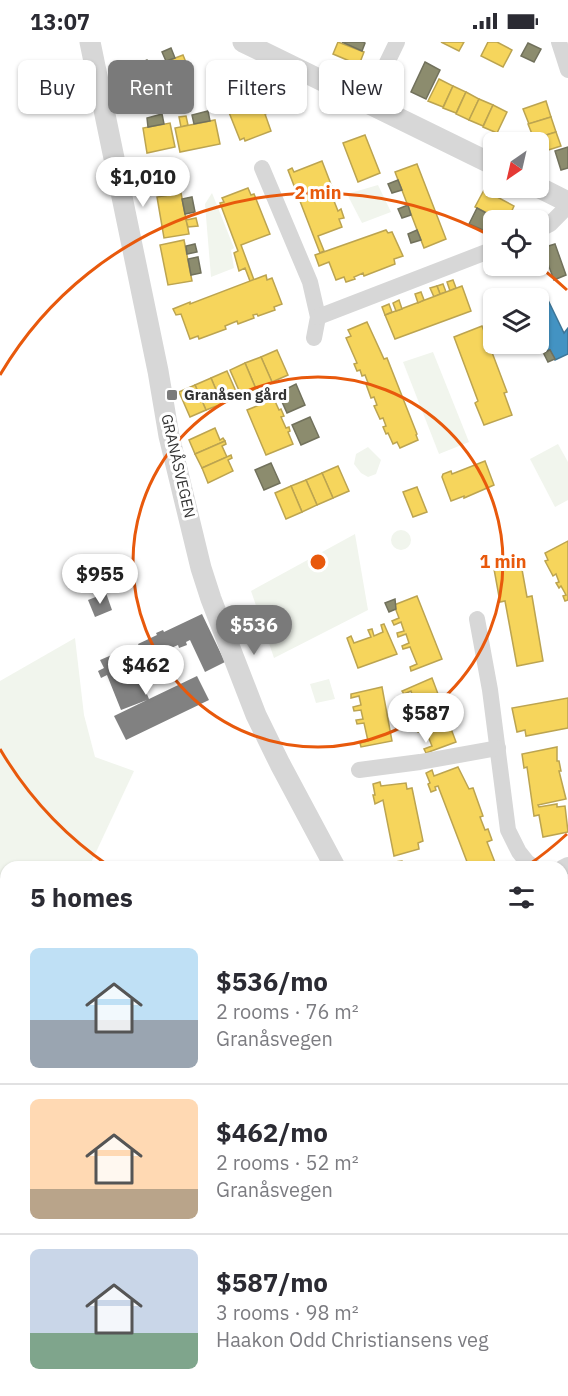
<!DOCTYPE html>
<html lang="en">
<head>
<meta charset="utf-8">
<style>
  :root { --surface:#fff; --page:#f7f7f7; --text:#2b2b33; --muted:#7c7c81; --line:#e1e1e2; --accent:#7a7a7a }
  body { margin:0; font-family:"IBM Plex Sans",sans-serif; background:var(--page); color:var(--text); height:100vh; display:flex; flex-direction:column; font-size:22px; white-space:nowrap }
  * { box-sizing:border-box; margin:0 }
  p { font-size:20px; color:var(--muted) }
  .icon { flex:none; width:33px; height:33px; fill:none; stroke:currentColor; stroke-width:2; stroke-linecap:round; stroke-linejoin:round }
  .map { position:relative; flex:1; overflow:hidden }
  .details { position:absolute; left:0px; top:819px; width:568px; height:536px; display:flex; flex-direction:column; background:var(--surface); border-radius:18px 18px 0 0; box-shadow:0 2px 4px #0004 }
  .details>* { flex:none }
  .guide { position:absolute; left:18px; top:18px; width:532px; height:54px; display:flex; gap:12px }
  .needle { width:39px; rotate:214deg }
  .buttons { position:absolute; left:483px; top:90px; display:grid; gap:12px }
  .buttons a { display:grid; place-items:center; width:66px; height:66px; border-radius:9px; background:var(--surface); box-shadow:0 2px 4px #0004; font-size:30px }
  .price { position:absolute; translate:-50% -51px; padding:0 14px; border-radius:21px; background:#fff; color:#222; font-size:20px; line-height:39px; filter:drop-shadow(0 2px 3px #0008) }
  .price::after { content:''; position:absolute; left:50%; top:36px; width:18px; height:14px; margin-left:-9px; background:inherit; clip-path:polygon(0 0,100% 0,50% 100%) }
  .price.current { background:var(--accent); color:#fff }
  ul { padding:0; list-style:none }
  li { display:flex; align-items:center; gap:18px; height:150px; padding:0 30px }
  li+li { border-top:2px solid var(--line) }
  li span { display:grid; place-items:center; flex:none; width:168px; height:120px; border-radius:9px; color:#555 }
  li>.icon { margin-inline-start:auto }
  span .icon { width:72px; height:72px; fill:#fffc; stroke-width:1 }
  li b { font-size:26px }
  h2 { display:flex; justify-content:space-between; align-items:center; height:72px; padding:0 30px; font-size:26px }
  .pill { padding:0 21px; border-radius:9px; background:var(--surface); box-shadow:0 2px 4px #0004; font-size:21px; line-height:54px }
  .pill.current { background:var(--accent); color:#fff }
  .status { display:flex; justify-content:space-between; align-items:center; height:42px; padding:0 30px; background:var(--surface); direction:ltr }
  .status svg { height:16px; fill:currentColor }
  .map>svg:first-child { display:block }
</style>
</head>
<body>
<div class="status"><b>13:07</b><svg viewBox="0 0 49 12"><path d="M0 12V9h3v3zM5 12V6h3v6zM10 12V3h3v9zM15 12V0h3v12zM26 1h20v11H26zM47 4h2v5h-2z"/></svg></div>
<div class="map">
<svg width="568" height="1354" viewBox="0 0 568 1354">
  <rect width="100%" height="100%" fill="#fff"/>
  <g fill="#f1f5ed">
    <polygon points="378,143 391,170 362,181 347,152"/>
    <polygon points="212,151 234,206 231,208 234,226 211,235 205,162"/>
    <polygon points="433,310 469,400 439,412 403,320"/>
    <polygon points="558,402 568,420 568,458 555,465 530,417"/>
    <polygon points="368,405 381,418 376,432 368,435 361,431 354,422 356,412"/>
    <circle cx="401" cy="498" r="10"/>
    <polygon points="355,492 368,568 274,616 251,549"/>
    <polygon points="75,596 84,673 95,715 134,729 89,825 6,825 6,965 0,965 0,950 3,945 0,942 0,639"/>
    <polygon points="329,637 335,657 316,661 310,642"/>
  </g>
  <g fill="#f6d55c" stroke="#bca450" stroke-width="1.5">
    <polygon points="338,0 364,10 359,23 333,12"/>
    <polygon points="441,0 464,0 459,9"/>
    <polygon points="488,0 497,0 512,8 503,25 481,14"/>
    <polygon points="183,13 192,35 166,46 157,23"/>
    <polygon points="158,25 168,48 142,58 133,35"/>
    <polygon points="439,37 453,44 443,65 428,59"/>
    <polygon points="252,40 256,48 258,47 268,71 265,72 271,89 245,99 244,96 240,98 226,63 222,64 221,60 219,60 214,48 221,46 224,53 227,52 226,50"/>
    <polygon points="453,44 466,50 456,71 443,66"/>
    <polygon points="466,50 479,57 469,78 456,72"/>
    <polygon points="479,57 493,63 483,84 469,78"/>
    <polygon points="546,59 551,75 529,82 523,67"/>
    <polygon points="493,63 507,70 497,91 483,85"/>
    <polygon points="186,74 188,83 181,85 179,75"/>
    <polygon points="551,75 556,90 534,97 528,82"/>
    <polygon points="215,78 220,102 180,110 175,86"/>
    <polygon points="170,81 175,105 147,111 143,86"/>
    <polygon points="556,90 561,104 539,111 538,100 534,100 533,97"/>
    <polygon points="365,93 380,131 358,140 343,101"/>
    <polygon points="322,119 337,158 334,159 338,169 341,167 344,176 339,177 342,185 318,194 324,209 320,211 288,128 292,126 294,130"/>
    <polygon points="417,122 446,197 424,206 395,130"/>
    <polygon points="248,146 251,153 254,152 270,192 241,203 254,238 250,239 245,226 239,229 234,211 238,209 220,161 224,160 222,156"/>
    <polygon points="484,148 514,164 508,177 492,170 491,173 475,165"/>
    <polygon points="181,151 189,192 164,196 157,155"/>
    <polygon points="196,176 198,184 188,185 186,178"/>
    <polygon points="386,188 388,191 392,190 403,214 394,217 395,222 364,234 363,231 354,235 355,237 346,240 344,235 336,238 329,220 319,224 315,213"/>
    <polygon points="184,198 192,239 168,243 160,203"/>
    <polygon points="266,233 267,238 272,236 282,262 274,265 275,268 258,274 257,272 253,273 254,276 238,282 237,279 225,284 226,287 199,297 198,294 190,297 181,272 176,273 173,267 190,260 190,262"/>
    <polygon points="453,238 456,246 450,249 447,240"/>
    <polygon points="443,242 446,250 440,252 437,244"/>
    <polygon points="437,244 440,252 434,255 430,246"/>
    <polygon points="462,244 471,269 395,297 385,273"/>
    <polygon points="421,250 424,258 418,261 415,252"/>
    <polygon points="399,258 402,267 396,269 393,261"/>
    <polygon points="389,262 392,270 385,273 382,265"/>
    <polygon points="367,280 384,317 387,316 417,392 416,393 418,398 400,406 397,400 393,402 388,391 386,392 383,385 386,384 383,376 380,377 374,364 377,363 374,355 371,356 366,342 368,341 365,333 362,334 360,328 357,329 354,322 357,321 346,296 351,294 348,288"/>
    <polygon points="482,284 507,350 504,351 512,373 484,383 475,361 478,359 454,295"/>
    <polygon points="277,308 288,333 272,340 261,315"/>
    <polygon points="261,315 272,340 256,347 245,321"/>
    <polygon points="245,321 256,347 241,353 230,328"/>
    <polygon points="227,329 238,354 222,362 211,336"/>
    <polygon points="211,336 222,362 206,368 195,343"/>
    <polygon points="195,343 206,368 190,375 179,350"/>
    <polygon points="274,357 279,368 281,367 284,374 281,375 286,386 289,385 290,389 288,390 293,402 266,413 247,368"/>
    <polygon points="215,386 220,398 223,396 225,399 195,412 189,398"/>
    <polygon points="225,399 226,402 222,404 227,415 202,426 195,412"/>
    <polygon points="231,413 232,416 228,418 233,429 208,441 202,426"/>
    <polygon points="485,419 494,443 464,456 464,454 451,459 442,435 443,432 451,429 452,432"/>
    <polygon points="338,424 349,449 333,456 322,431"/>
    <polygon points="322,431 333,456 317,463 306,438"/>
    <polygon points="306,438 317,463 302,470 291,444"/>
    <polygon points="291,444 302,470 286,477 275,451"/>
    <polygon points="417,445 427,470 413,475 403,450"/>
    <polygon points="568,499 568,558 565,559 563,554 566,553 561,544 559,546 556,541 559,540 556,532 553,534 545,519 548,518 545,511"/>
    <polygon points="521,522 527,555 532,554 543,619 517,624 505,559 500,560 494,527"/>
    <polygon points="417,554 442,617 411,629 410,625 417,622 410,605 403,607 402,604 409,601 406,592 398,595 397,591 404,589 401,580 394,583 392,579 399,576 394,563"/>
    <polygon points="384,582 397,612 358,626 347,596 351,594 354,601 371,595 368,588 372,587 374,594 383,590 381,583"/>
    <polygon points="432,636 456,700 426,711 424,707 432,704 425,687 418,690 416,686 424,683 420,674 413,677 411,674 419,671 415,662 408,665 407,661 414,658 411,649 404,652 402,649"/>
    <polygon points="382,645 392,699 361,705 360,701 368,699 364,681 357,682 356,678 363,677 361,668 354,669 353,665 361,663 359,654 351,656 351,652"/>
    <polygon points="568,656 568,686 526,694 525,688 517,690 512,666"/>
    <polygon points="557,705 557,719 559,719 561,729 559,729 566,757 538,763 539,765 557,762 557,765 565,764 568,790 543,795 539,773 534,774 527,725 524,726 522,712"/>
    <polygon points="458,725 469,747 473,746 483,774 480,775 485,788 488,787 492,798 487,800 496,823 491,825 469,825 438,744 435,745 436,748 431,750 428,742 430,741 426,731 432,728 434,734"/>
    <polygon points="380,740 381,744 406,741 407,747 412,746 423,799 418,801 419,807 394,814 383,758 375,762 373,753 375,753 373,742"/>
    <polygon points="402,819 403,825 433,820 434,825 395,825 395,820"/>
    <polygon points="566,837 568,837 568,881 562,866 562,863 566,861 565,859 562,860 562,838"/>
    <polygon points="0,1096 6,1108 6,1115 0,1119"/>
    <polygon points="568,1115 568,1137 564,1132 562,1133 562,1119"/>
    <polygon points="6,1155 6,1162 4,1162 4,1178 0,1179 0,1156"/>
    <rect x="0" y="1229" width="6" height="23"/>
    <polygon points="41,1348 77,1348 75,1354 40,1354"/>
    <polygon points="268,1348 304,1348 305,1354 269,1354"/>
    <polygon points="399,1348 429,1348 430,1354 400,1354"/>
    <polygon points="518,1348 554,1348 555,1354 519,1354"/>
  </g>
  <polygon fill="#4393c3" stroke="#3e7698" stroke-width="1.5" points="541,253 544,258 547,256 564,291 568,286 568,312 555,318 550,308 545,310 538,296 538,256 534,256"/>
  <g fill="#8c8c6e" stroke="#71715c" stroke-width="1.5">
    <polygon points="342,0 363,0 365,1 362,9"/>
    <polygon points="528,1 541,7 534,20 521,14"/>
    <polygon points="171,6 175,16 166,19 162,10"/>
    <polygon points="147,18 151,28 142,32 138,22"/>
    <polygon points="425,20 440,28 426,57 411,50"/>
    <polygon points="208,69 210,79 194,82 192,73"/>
    <polygon points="162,72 164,82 148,85 147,76"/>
    <polygon points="568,105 568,126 561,128 555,109"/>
    <polygon points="398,138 402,148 392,151 388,142"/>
    <polygon points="192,155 195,170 185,172 182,157"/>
    <polygon points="408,163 411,173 402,176 398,167"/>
    <polygon points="477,166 490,173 483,188 469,182"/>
    <polygon points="417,188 421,198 411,201 408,192"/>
    <polygon points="195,202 197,210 187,212 186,204"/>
    <polygon points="555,202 566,233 554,238 542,206"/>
    <polygon points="198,215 201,231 191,233 188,217"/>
    <polygon points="544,307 545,310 550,308 555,317 548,320 542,308"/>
    <polygon points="296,342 305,363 287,371 278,351"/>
    <polygon points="310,375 319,395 301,403 292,383"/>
    <polygon points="271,421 280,441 264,448 255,428"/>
    <polygon points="395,557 396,567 389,570 385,561"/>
    <polygon points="6,986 6,1003 0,1000 0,996"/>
    <polygon points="562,1083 568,1092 568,1097 562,1101"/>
    <polygon points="562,1140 568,1148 568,1159 562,1162"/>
    <polygon points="5,1255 6,1276 0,1277 0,1256"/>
  </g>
  <g fill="#818181">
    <polygon points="106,551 112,568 95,575 88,558"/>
    <polygon points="202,572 225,620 205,630 190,598 186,600 187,603 179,606 178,603 145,618 138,602 157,593 156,591 163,588 164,590"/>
    <polygon points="128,606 149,657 197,634 209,658 126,698 114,674 147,658 121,668 107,633 101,636 98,629 104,626 100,618"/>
  </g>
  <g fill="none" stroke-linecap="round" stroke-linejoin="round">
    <g stroke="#d7d7d7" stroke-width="16">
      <polyline points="559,0 568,28"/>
      <polyline points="367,62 397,0"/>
      <polyline points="262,126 310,240 318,275 314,296"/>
      <polyline points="538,188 550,182 568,164"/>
      <polyline points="318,275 494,207"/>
      <polyline points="477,577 490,648 508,788 519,810 527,820 534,825"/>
      <polyline points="359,728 420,720 498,706"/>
      <polyline points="562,826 568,823"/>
      <polyline points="0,970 6,969"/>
      <polyline points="0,1294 6,1296"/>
      <polyline points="2,1354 6,1332"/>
      <polyline points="164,1354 167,1348"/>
    </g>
    <g stroke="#d7d7d7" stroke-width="21">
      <polyline points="90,0 158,329 169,394 201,526 211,557 256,673 280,722 335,825"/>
      <polyline points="243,0 494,123"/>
      <polyline points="538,145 568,160"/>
      <polyline points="562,1214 568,1223"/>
    </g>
  </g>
  <g fill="none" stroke="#e8590c" stroke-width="3">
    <circle cx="318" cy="520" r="185"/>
    <path d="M567 792A369 369 0 0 1 527 824M109 824A369 369 0 0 1 0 707M0 333A369 369 0 0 1 491 194M540 225A369 369 0 0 1 567 248"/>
  </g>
  <rect fill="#7a7a7a" stroke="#fff" stroke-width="2" x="166" y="347" width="12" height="12" rx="3"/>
  <g text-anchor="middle" stroke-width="6" stroke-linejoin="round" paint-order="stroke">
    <g font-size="15" font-weight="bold" fill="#333" stroke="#fff" text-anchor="start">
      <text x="184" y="358">Granåsen gård</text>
    </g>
    <g font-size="15" fill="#333" stroke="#fff">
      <text transform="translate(178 424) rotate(77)" y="5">GRANÅSVEGEN</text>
    </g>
  </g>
  <circle cx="318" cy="520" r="9" fill="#e8590c" stroke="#fff" stroke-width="3"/>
  <g font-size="18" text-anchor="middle" font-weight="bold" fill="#e8590c" stroke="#fff" stroke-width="6" stroke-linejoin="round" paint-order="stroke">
    <text x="318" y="157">2 min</text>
    <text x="503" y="526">1 min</text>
  </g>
</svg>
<div class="buttons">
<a><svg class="needle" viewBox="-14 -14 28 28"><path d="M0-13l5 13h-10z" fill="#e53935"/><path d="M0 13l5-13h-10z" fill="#7c7c81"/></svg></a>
<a><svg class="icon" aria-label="locate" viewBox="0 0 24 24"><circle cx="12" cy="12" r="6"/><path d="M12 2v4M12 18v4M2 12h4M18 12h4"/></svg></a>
<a><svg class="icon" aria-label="layers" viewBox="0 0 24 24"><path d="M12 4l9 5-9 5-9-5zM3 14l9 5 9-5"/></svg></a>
</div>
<b class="price" style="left:143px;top:166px">$1,010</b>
<b class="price" style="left:100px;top:563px">$955</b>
<b class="price current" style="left:254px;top:614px">$536</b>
<b class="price" style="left:146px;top:654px">$462</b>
<b class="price" style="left:426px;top:702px">$587</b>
<div class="guide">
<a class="pill">Buy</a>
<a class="pill current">Rent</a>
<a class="pill">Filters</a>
<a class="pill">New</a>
</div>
<section class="details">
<h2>5 homes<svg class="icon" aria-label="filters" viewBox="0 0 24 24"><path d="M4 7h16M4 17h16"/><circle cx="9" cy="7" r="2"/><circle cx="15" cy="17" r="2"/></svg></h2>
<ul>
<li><span style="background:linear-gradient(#bfe0f5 60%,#9aa5b1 0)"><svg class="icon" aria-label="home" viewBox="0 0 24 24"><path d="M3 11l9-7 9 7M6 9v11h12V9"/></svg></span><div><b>$536/mo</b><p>2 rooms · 76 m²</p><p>Granåsvegen</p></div></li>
<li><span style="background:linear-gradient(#ffd9b3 75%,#b9a48a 0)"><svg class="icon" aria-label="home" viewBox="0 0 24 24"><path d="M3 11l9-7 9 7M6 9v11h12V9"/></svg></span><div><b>$462/mo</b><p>2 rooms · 52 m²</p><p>Granåsvegen</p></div></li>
<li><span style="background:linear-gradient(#c9d6e8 70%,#7fa58c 0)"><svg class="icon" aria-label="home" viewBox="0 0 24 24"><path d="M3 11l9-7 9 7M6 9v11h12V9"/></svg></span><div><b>$587/mo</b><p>3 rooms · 98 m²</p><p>Haakon Odd Christiansens veg</p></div></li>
</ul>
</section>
</div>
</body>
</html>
